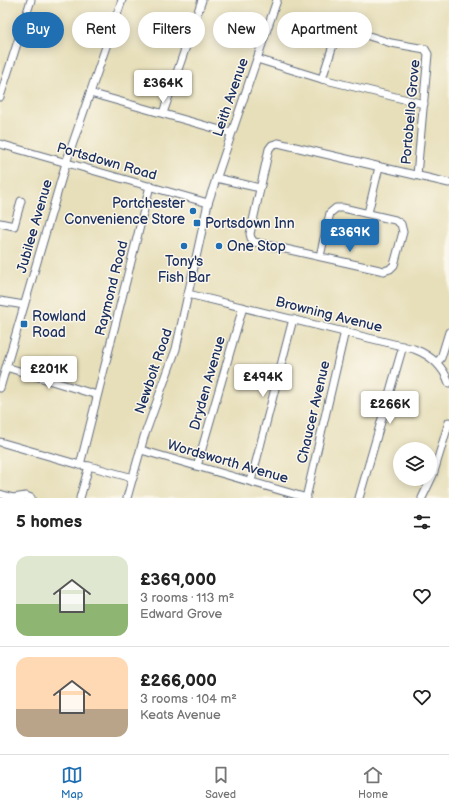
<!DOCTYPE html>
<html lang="en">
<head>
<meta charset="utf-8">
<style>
  :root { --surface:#fff; --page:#f6f6f6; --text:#222; --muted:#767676; --line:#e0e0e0; --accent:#1f6fb2 }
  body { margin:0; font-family:"Balsamiq Sans",sans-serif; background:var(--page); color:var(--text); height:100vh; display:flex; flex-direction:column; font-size:15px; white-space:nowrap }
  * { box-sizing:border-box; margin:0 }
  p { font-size:13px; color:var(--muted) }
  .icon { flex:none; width:22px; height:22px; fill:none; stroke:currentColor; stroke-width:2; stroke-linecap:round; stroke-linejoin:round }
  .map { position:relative; height:498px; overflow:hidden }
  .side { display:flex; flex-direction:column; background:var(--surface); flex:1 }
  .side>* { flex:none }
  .hud { position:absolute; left:12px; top:12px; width:425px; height:36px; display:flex; gap:8px }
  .fabs { position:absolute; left:393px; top:442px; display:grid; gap:8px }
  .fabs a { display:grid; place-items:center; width:44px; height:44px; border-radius:50%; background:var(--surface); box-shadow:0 2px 10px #0003; font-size:20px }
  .price { position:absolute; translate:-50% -34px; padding:0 9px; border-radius:4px; background:#fff; color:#222; font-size:13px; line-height:26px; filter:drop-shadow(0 1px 2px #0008) }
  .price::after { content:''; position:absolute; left:50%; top:24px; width:12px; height:9px; margin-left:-6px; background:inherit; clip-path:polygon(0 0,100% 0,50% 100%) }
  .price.selected { background:var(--accent); color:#fff }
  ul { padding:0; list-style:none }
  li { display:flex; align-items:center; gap:12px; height:100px; padding:0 16px }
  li+li { border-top:1px solid var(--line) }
  li span { display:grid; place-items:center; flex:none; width:112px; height:80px; border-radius:12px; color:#555 }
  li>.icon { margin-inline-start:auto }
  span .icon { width:48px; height:48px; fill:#fffc; stroke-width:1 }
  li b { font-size:17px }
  h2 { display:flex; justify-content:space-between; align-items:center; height:48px; padding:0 16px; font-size:17px }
  .pill { padding:0 14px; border-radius:18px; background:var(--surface); box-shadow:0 2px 10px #0003; font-size:14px; line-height:36px }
  .pill.selected { background:var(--accent); color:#fff }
  .tab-bar { display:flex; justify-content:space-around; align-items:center; height:56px; border-top:1px solid var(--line); background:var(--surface); font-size:11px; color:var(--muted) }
  .tab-bar a { display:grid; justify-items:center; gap:2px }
  .tab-bar .selected { color:var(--accent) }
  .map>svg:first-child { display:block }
</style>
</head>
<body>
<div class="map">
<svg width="449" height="498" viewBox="0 0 449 498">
  <rect width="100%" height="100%" fill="#fbf7ec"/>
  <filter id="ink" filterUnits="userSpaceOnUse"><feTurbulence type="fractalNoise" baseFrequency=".025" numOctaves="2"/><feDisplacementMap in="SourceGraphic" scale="8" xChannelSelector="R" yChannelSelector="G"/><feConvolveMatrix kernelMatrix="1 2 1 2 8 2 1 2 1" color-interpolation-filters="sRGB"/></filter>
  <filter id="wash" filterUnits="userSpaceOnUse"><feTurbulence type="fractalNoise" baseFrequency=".012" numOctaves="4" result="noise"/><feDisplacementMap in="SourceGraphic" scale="16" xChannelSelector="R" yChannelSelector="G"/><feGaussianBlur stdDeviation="0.9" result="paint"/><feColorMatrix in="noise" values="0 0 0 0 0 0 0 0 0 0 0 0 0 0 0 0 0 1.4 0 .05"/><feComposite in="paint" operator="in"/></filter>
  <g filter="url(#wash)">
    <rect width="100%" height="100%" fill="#e7dfba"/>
  </g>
  <g filter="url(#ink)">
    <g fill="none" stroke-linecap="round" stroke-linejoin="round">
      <defs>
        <g id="minor">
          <polyline points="257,59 322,79 424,104"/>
          <polyline points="322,79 337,33 341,30 347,29 391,43 425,49 428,54 417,175"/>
          <polyline points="90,93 231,133"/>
          <polyline points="0,97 31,0"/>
          <polyline points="163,113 202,0"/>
          <polyline points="0,144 208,203"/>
          <polyline points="216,178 260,188"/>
          <polyline points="368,213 379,167"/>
          <polyline points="0,223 14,226 21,201"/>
          <polyline points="320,256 330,213 336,208 343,208 395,220 401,224 403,232 394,265 390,269 384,271 254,242 251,238 250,234 269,149 272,145 278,143 449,183"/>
          <path d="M188,294L414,349C430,355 443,366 449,383"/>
          <polyline points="0,301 24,305"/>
          <polyline points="437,362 441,358 449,332"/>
          <polyline points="6,367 97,395"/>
          <polyline points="0,388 66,163 122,0"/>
          <polyline points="0,442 80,465 89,466 133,478"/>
          <polyline points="141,450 307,498"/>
          <polyline points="80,465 150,186"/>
          <polyline points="197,466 243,307"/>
          <polyline points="251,481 293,319"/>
          <polyline points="0,494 13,498"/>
          <polyline points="13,498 26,496 31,498"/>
          <polyline points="80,498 89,466"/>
          <polyline points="127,498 144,437 176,349 208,203 277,0"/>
          <polyline points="306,498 345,331"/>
          <polyline points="359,498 403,346"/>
          <polyline points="422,498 433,475 449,422"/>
        </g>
      </defs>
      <use href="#minor" stroke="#626d7e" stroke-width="9"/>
      <use href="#minor" stroke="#fff" stroke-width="7"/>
    </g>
  </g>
  <g fill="#1f6fb2" stroke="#fbf7ec" stroke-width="1.5">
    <circle cx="193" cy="211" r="4"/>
    <rect x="193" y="219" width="8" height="8" rx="2"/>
    <circle cx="184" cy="246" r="4"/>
    <circle cx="219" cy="246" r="4"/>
    <rect x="20" y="320" width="8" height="8" rx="2"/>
  </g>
  <g text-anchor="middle" stroke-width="3" stroke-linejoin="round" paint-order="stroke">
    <g font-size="14" fill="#1b2f5e" stroke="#fbf7ec">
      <text transform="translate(230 97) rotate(-71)" y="5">Leith Avenue</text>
      <text transform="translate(410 112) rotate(-85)" y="5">Portobello Grove</text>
      <text transform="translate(107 161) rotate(16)" y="5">Portsdown Road</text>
      <text transform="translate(34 226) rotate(-74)" y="5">Jubilee Avenue</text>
      <text transform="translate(111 288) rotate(-76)" y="5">Raymond Road</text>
      <text transform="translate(329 314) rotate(14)" y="5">Browning Avenue</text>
      <text transform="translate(153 371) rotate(-71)" y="5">Newbolt Road</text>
      <text transform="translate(207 383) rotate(-74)" y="5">Dryden Avenue</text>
      <text transform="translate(313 412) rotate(-77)" y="5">Chaucer Avenue</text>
      <text transform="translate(228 461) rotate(16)" y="5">Wordsworth Avenue</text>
    </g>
    <g font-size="14" fill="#1b2f5e" stroke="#fbf7ec" text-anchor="start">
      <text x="185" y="208" text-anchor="end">Portchester<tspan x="185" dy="16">Convenience Store</tspan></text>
      <text x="205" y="228">Portsdown Inn</text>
      <text x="227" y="251">One Stop</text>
      <text x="184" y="266" text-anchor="middle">Tony's<tspan x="184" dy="16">Fish Bar</tspan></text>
      <text x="32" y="321">Rowland<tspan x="32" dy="16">Road</tspan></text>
    </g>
  </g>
</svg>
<div class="fabs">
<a><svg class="icon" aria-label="layers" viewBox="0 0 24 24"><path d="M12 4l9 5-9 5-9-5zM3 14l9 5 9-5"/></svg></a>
</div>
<b class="price" style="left:163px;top:104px">£364K</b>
<b class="price selected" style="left:350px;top:253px">£369K</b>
<b class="price" style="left:49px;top:390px">£201K</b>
<b class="price" style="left:263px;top:398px">£494K</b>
<b class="price" style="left:390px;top:425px">£266K</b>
<div class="hud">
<a class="pill selected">Buy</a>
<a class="pill">Rent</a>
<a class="pill">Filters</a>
<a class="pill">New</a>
<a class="pill">Apartment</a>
</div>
</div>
<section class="side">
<h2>5 homes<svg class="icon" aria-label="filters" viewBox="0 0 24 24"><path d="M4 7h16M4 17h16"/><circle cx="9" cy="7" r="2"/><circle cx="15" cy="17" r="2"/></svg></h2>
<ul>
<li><span style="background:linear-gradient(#dfe7d0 60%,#8fb573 0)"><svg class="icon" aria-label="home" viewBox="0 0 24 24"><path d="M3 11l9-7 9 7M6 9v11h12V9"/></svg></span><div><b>£369,000</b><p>3 rooms · 113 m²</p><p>Edward Grove</p></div><svg class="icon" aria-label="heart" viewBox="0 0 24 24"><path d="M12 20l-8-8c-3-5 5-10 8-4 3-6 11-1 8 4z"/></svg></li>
<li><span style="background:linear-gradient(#ffd9b3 65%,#b9a48a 0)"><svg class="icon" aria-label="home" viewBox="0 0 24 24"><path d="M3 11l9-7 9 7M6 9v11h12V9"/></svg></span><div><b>£266,000</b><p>3 rooms · 104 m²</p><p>Keats Avenue</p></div><svg class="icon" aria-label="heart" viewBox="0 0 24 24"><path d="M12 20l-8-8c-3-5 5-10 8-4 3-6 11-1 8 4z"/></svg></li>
</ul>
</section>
<nav class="tab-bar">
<a class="selected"><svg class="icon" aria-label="map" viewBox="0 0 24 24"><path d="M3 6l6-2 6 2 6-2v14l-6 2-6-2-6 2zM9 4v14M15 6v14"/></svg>Map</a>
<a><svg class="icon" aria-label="saved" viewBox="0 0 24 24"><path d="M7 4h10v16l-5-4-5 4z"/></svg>Saved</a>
<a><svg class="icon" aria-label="home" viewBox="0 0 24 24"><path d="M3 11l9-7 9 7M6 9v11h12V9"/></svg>Home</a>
</nav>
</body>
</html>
